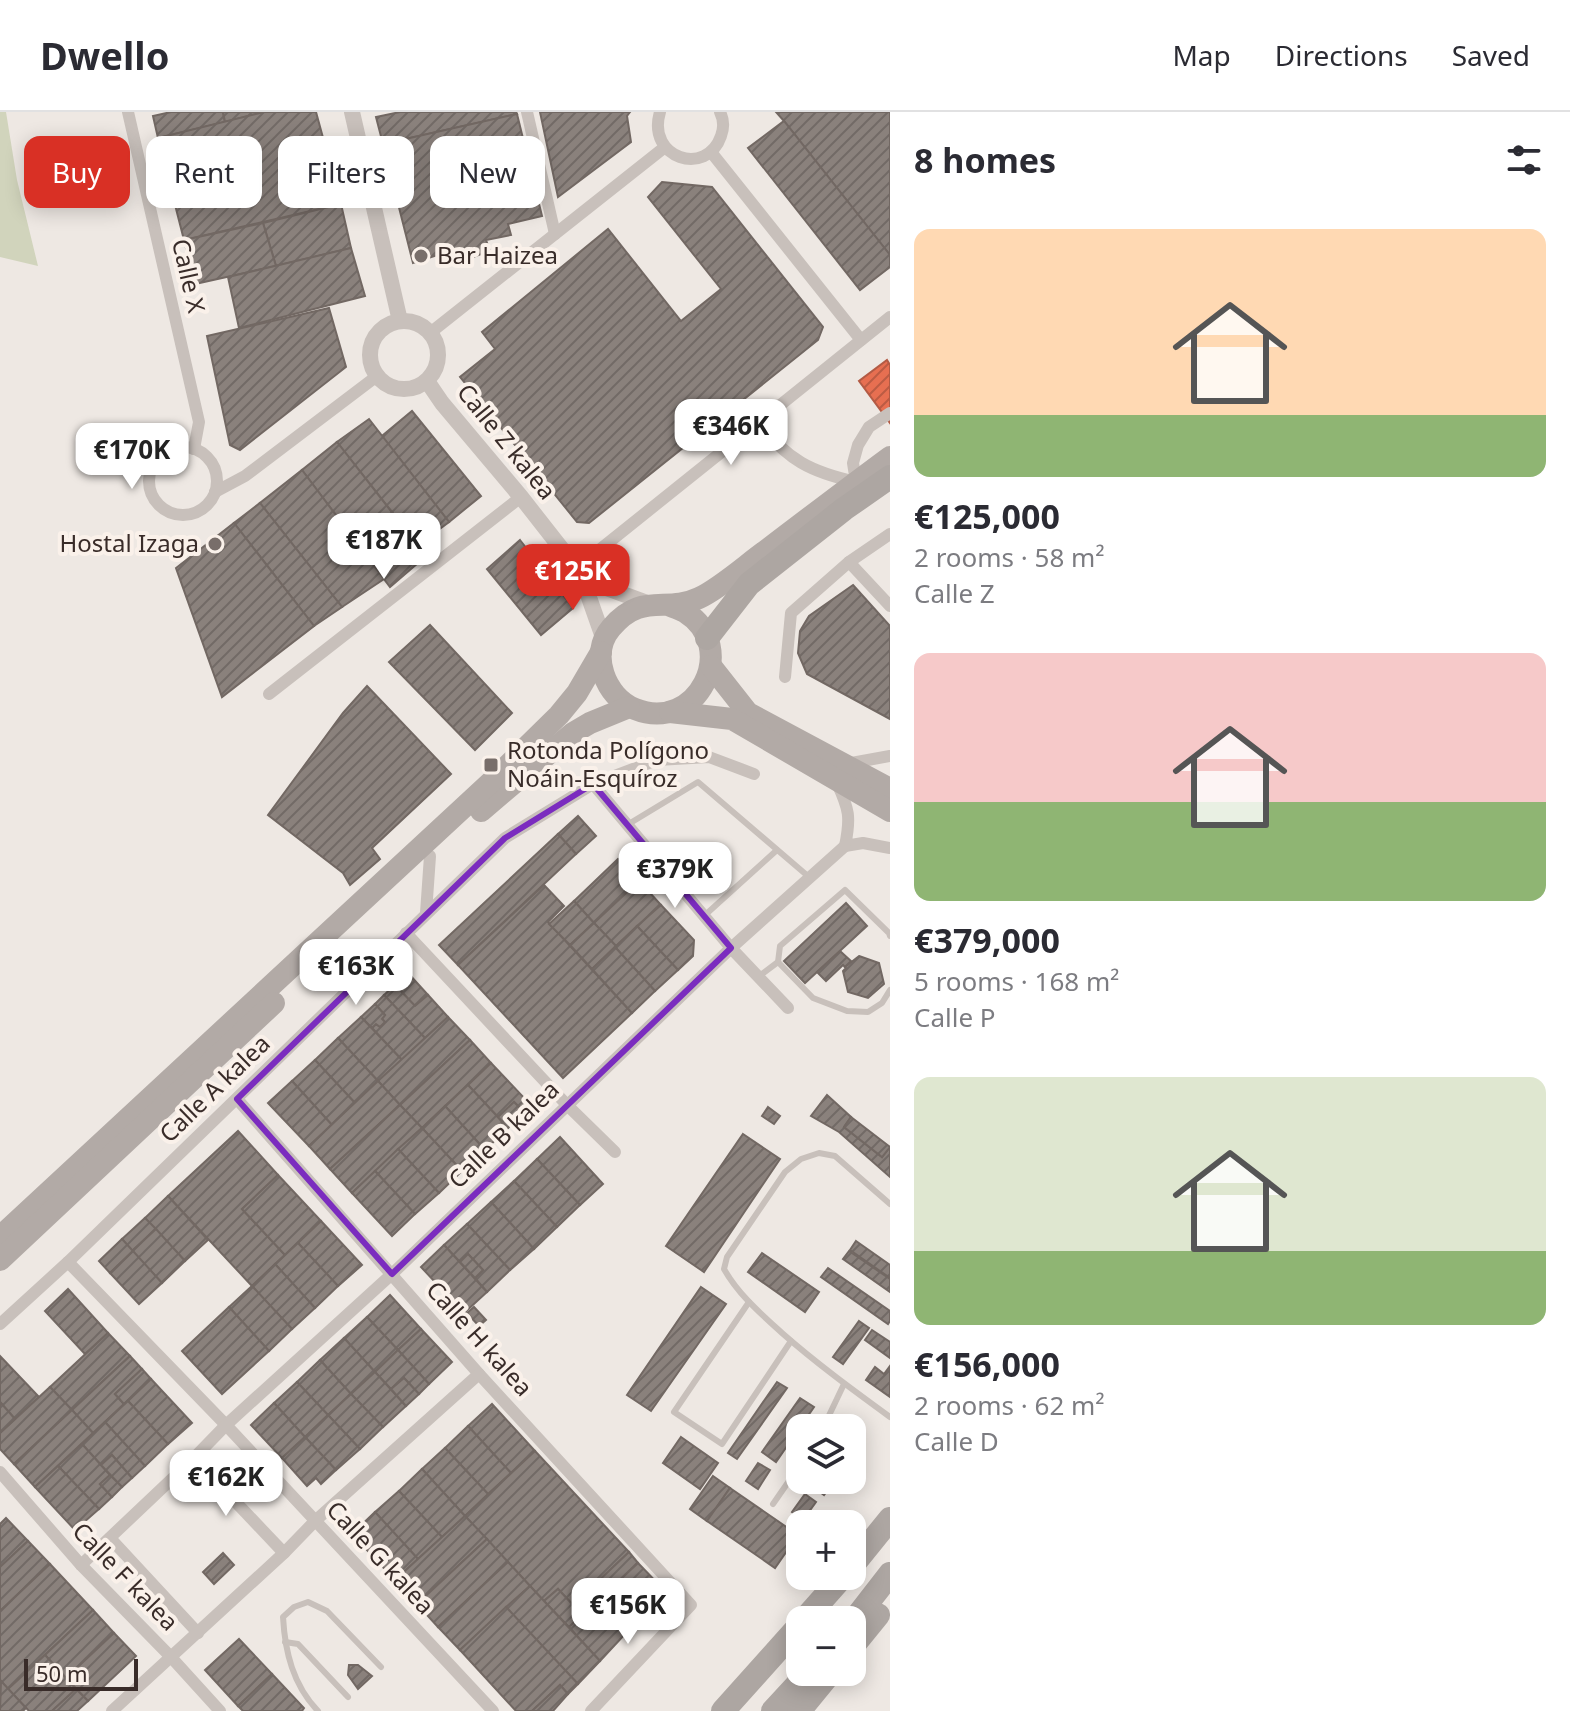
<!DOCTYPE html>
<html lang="en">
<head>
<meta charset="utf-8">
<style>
  :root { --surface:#fff; --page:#f2f2f3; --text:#2b2b33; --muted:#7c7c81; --line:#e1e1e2; --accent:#d93025 }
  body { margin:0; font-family:"Noto Sans",sans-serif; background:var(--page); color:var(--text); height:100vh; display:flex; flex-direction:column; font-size:30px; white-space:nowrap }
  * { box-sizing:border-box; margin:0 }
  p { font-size:26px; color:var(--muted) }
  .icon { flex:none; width:44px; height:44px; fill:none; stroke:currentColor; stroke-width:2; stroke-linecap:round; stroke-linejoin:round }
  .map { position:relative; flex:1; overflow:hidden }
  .panel { display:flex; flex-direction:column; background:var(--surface); width:680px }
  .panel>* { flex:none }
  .hud { position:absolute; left:24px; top:24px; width:746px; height:72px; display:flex; gap:16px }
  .tools { position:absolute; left:786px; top:1302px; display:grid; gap:16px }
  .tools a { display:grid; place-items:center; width:80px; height:80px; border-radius:16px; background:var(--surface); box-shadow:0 4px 20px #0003; font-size:40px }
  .scale { position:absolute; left:24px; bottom:20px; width:114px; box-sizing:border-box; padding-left:8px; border:4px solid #392c29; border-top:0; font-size:22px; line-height:28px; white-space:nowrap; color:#392c29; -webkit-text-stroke:6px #faf1ea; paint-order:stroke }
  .price { position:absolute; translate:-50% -68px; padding:0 18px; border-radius:16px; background:#fff; color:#222; font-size:26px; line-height:52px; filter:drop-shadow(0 2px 4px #0008) }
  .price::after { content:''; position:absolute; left:50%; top:48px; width:24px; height:18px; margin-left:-12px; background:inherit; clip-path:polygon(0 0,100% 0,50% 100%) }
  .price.current { background:var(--accent); color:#fff }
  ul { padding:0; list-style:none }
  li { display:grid; align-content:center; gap:16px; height:424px; padding:0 24px }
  li span { display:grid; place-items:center; height:248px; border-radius:16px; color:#555 }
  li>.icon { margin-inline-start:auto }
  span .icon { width:144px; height:144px; fill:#fffc; stroke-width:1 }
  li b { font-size:34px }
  h2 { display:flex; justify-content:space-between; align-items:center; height:96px; padding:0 24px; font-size:34px }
  .pill { padding:0 28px; border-radius:16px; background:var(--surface); box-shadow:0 4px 20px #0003; font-size:28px; line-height:72px }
  .pill.current { background:var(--accent); color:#fff }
  header { display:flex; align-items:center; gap:48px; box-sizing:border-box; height:112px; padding:0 40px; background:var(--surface); border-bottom:2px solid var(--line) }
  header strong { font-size:38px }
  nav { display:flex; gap:44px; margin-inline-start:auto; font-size:28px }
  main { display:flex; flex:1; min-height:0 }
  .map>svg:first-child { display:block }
</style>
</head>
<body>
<header>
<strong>Dwello</strong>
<nav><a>Map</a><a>Directions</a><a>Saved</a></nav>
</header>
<main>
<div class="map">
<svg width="890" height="1599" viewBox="0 0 890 1599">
  <defs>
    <pattern id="shops-hatch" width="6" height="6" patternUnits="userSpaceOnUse" patternTransform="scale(2)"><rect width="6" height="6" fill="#e76f51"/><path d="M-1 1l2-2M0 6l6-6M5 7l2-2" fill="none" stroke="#bc5b43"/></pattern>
    <pattern id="industry-hatch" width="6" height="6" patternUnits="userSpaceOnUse" patternTransform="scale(2)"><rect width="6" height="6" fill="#8a817c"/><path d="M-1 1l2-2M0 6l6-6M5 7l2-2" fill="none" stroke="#726a66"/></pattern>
  </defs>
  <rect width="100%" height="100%" fill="#eee8e3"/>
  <polygon fill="#d1d4bc" points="0,0 6,0 17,68 38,154 0,145"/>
  <polygon fill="url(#shops-hatch)" stroke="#b35b45" stroke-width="2" points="887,248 890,253 890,311 859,269"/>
  <g fill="url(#industry-hatch)" stroke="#726863" stroke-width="2">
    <polygon points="171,0 223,0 225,10 158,26 153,4"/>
    <polygon points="223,0 264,0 225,10"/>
    <polygon points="264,0 316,0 341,92 184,128 158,26"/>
    <polygon points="400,0 516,0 517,2 383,32 376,5"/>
    <polygon points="540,0 630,0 627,4 631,30 558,85"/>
    <polygon points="776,0 890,0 890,143 784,9"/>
    <polygon points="517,2 542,104 508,112 511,123 486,128 490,139 459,150 456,137 413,151 383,32"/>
    <polygon points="784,9 890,143 890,155 860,178 748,36"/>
    <polygon points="662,70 712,75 823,215 818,228 589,411 577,410 460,265 495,237 482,220 608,117 681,209 721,177 648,85"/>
    <polygon points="341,92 351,136 276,154 263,111"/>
    <polygon points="263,111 276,154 195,172 184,128"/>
    <polygon points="351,136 365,184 239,216 228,165"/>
    <polygon points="329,196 346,255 240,338 230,333 207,224"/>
    <polygon points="412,299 481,384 449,410 382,324"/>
    <polygon points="369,307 449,410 418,433 337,330"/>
    <polygon points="337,330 426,444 390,475 302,358"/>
    <polygon points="302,358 384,467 342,495 260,391"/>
    <polygon points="260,391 342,495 314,514 234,411"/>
    <polygon points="234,411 314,514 222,585 176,456"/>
    <polygon points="520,428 573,496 541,523 487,457"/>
    <polygon points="853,473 890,514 890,607 807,562 798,541 800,519 809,504"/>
    <polygon points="430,513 512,601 475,638 389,550"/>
    <polygon points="367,574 451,662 372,736 380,747 350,773 343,761 268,703 343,601"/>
    <polygon points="578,704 596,724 576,742 558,722"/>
    <polygon points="558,722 576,742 458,853 439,833"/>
    <polygon points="618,747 639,769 594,811 574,789"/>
    <polygon points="639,769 661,793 616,834 594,811"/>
    <polygon points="544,773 564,794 548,810 632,901 563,966 458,853"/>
    <polygon points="574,789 594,811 570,833 549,812"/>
    <polygon points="846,791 867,814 805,871 784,849"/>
    <polygon points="661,793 694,828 693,844 678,858 637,814"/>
    <polygon points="594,811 616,834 592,857 570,833"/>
    <polygon points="637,814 678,858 655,879 615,835"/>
    <polygon points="615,835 655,879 632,901 592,857"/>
    <polygon points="840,839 851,849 845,855 843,853 826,869 817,860"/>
    <polygon points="859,844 879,851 884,872 868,886 848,880 843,859 846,856 845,855"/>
    <polygon points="408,861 428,883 415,894 395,873"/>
    <polygon points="395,873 415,894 428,883 448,905 425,926 384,883"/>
    <polygon points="384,883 425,926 402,948 372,916 376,912 380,915 385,910 382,907 385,903 375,892"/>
    <polygon points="375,892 385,903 382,907 385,910 380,915 376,912 372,916 361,905"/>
    <polygon points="361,905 402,948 378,969 338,926"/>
    <polygon points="448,905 470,928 400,993 378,969"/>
    <polygon points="338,926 378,969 355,991 315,948"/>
    <polygon points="470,928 491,951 422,1016 400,993"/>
    <polygon points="315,948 355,991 332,1013 292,969"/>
    <polygon points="491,951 528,990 527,998 525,1001 514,990 498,1005 468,973"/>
    <polygon points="292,969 332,1013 309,1034 268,991"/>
    <polygon points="378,969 400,993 330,1057 309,1034"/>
    <polygon points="468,973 508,1016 485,1038 445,994"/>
    <polygon points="827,983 851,1005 844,1015 882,1045 890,1035 890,1065 839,1020 811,1004"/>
    <polygon points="514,990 525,1001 508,1016 498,1005"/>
    <polygon points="400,993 422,1016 352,1081 330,1057"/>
    <polygon points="445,994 485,1038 462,1059 422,1016"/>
    <polygon points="768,995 780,1004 774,1012 762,1004"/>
    <polygon points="851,1005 890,1035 882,1045 844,1015"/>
    <polygon points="422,1016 462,1059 439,1081 398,1037"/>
    <polygon points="238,1019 278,1063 242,1097 285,1143 252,1174 168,1084"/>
    <polygon points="743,1022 780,1047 704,1160 666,1134"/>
    <polygon points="560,1025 603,1072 580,1093 537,1047"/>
    <polygon points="398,1037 439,1081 415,1102 375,1059"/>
    <polygon points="537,1047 580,1093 557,1115 514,1069"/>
    <polygon points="375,1059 415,1102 392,1124 352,1081"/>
    <polygon points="278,1063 321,1109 285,1143 242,1097"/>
    <polygon points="514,1069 557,1115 534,1137 491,1090"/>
    <polygon points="168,1084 208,1128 185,1149 145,1106"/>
    <polygon points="491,1090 534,1137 510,1158 467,1112"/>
    <polygon points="145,1106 156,1117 132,1139 122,1127"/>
    <polygon points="321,1109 362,1153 338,1174 298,1131"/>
    <polygon points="467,1112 510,1158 487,1180 475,1166 483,1158 468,1142 460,1150 444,1133"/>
    <polygon points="156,1117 185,1149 162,1171 132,1139"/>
    <polygon points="122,1127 133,1139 110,1161 99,1149"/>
    <polygon points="856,1129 890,1153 890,1166 850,1138"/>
    <polygon points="298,1131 338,1174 315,1196 275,1152"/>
    <polygon points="444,1133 487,1180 464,1201 421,1155"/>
    <polygon points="133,1139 162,1171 139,1192 110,1161"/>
    <polygon points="849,1139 890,1167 890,1180 843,1147"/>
    <polygon points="762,1141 819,1180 805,1200 748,1160"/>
    <polygon points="468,1142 483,1158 475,1166 460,1150"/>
    <polygon points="275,1152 315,1196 292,1217 252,1174"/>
    <polygon points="828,1156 890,1199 890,1209 888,1212 821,1165"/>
    <polygon points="252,1174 292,1217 269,1239 229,1195"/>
    <polygon points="701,1175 726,1192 651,1299 627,1283"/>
    <polygon points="68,1177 108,1221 85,1242 45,1199"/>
    <polygon points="390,1183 421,1217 398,1238 367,1205"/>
    <polygon points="229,1195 269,1239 222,1282 182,1239"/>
    <polygon points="474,1195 486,1208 479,1214 467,1201"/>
    <polygon points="367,1205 398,1238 375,1260 344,1226"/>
    <polygon points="859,1209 869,1216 843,1252 833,1245"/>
    <polygon points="421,1217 452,1250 429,1272 398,1238"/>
    <polygon points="872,1218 890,1230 890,1246 865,1228"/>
    <polygon points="108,1221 130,1244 72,1298 50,1275"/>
    <polygon points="344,1226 375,1260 351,1282 320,1248"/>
    <polygon points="398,1238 429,1272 419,1282 404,1266 391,1277 375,1260"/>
    <polygon points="0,1244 39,1285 15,1307 0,1290"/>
    <polygon points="130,1244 142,1257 115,1282 124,1292 93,1321 72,1298"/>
    <polygon points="320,1248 351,1282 328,1303 297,1270"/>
    <polygon points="890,1254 890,1285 866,1268 875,1255 884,1262"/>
    <polygon points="142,1257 151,1267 124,1292 115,1282"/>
    <polygon points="375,1260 406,1294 383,1315 351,1282"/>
    <polygon points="404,1266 419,1282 406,1294 391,1277"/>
    <polygon points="151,1267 192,1311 168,1332 128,1289"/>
    <polygon points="297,1270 328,1303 305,1325 274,1291"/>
    <polygon points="777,1270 787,1276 737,1347 728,1341"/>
    <polygon points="50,1275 72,1298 14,1352 0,1337 0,1321"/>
    <polygon points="351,1282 383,1315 360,1337 328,1303"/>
    <polygon points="800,1286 814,1295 776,1350 762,1340"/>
    <polygon points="128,1289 168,1332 145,1354 105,1310"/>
    <polygon points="0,1290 15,1307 0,1321"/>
    <polygon points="274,1291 305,1325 282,1346 251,1313"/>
    <polygon points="492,1292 535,1339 511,1361 468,1314"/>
    <polygon points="72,1298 93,1321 35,1375 14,1352"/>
    <polygon points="328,1303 360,1337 336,1358 305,1325"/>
    <polygon points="105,1310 145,1354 132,1366 112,1343 101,1353 82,1332"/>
    <polygon points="468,1314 511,1361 488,1382 445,1336"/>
    <polygon points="305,1325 336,1358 321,1372 316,1366 307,1374 282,1346"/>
    <polygon points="681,1325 718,1351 700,1377 663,1351"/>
    <polygon points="82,1332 110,1363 100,1372 112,1385 99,1397 58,1354"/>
    <polygon points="445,1336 488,1382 465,1404 422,1357"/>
    <polygon points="535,1339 629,1440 573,1493 558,1477 544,1489 465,1404"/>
    <polygon points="112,1343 132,1366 122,1375 101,1353"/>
    <polygon points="758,1351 770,1358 758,1377 746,1369"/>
    <polygon points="58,1354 99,1397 75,1418 35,1375"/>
    <polygon points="422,1357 465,1404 442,1425 399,1379"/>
    <polygon points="110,1363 122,1375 112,1385 100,1372"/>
    <polygon points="713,1364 730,1376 707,1409 690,1397"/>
    <polygon points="814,1368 835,1368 824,1383 811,1373"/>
    <polygon points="730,1376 798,1423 775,1456 707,1409"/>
    <polygon points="399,1379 442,1425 418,1447 375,1400"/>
    <polygon points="805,1382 816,1390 803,1408 792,1400"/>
    <polygon points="375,1400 418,1447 395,1468 352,1422"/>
    <polygon points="465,1404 487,1427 417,1492 395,1468"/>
    <polygon points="6,1406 28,1429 0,1455 0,1412"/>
    <polygon points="487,1427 508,1450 438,1515 417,1492"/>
    <polygon points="28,1429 50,1452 0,1499 0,1455"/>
    <polygon points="629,1440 638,1451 569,1515 544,1489 558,1477 573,1493"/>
    <polygon points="223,1441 234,1453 214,1472 203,1460"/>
    <polygon points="508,1450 530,1474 460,1538 438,1515"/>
    <polygon points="638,1451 665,1479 600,1549 569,1515"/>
    <polygon points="50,1452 93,1498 8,1577 0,1568 0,1499"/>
    <polygon points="530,1474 600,1549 578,1572 506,1495"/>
    <polygon points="506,1495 578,1572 568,1582 560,1573 532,1599 516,1599 460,1538"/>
    <polygon points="93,1498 114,1521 66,1566 45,1543"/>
    <polygon points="114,1521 136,1544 88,1589 66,1566"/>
    <polygon points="239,1527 272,1562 238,1594 205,1558"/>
    <polygon points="45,1543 76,1577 52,1599 29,1599 8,1577"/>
    <polygon points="349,1553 358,1553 372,1564 358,1577 348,1563"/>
    <polygon points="272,1562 304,1596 302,1599 243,1599 238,1594"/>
    <polygon points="1,1569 26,1596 23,1599 0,1599"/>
    <polygon points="560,1573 568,1582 553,1599 532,1599"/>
    <polygon points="76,1577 88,1589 77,1599 52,1599"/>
  </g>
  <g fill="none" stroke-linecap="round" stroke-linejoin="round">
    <g stroke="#c8c0bb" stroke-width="6">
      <polyline points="627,713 698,670 809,765"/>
      <polyline points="704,804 777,738"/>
      <polyline points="778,850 813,886 847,899 868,900 882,891 890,878"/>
      <polyline points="758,865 778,850 780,834 845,778 889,821 890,824"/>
      <path d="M890,1092L835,1044L819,1041L801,1047L785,1060L727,1145L724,1157C738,1182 760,1201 782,1221C816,1251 853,1278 890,1305"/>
      <polyline points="749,1190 674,1300 722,1332 791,1229"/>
      <polyline points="823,1316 844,1272"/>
      <polyline points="773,1392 800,1353"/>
      <polyline points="285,1530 298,1532 348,1585"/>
      <path d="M318,1599C293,1573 285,1540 283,1505L294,1495L308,1490L327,1499L381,1555"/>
    </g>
    <g stroke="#c8c0bb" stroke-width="12">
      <polyline points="128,0 199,310 194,337"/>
      <polyline points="527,0 555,122"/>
      <path d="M660,0C646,47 707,65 721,24C724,16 724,8 720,0"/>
      <polyline points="711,40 861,228"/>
      <polyline points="430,221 665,35"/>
      <path d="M758,310C787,348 811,360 856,370L853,351L858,333L869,315L890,301"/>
      <circle cx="183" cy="369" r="34"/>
      <polyline points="215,380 245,364 377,264"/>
      <polyline points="849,450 890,494"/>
      <polyline points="579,459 598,439 890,205"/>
      <polyline points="785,565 791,501 849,450 890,422"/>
      <polyline points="269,582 521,385"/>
      <polyline points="846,652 890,644"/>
      <path d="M837,671C849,697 851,705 845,734L863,731L890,736"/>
      <polyline points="593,672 731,836 788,896"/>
      <polyline points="426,801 430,744"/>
      <polyline points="406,821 567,993 615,1040"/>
      <polyline points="237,987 479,1262 691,1493 591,1599"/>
      <polyline points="68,1150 226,1313 493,1599"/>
      <polyline points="0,1212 68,1150 505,726 593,672 657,648 709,645 754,662"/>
      <polyline points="194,1346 284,1441"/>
      <polyline points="0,1360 81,1453 170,1544 220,1599"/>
      <polyline points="110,1426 198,1521"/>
      <polyline points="81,1453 194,1346 226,1313 392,1162 731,836 845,734"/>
      <polyline points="112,1599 284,1441 315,1409 479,1262"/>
    </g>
    <g stroke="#c8c0bb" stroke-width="16">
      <polyline points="352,0 400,209"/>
      <circle cx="404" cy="243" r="34"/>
      <polyline points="427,269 442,291 521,385 579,459 601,474 650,492"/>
      <polyline points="580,460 604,528"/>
    </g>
    <g stroke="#b2aaa6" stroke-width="22">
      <path d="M668,493C673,495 680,497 685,500C741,535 697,622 635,597C605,585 589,542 611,516C642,479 665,502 699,486C719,477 746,453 764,440C806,408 848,376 890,345"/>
      <polyline points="711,554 748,601 890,677"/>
      <polyline points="670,600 732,607 890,699"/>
      <polyline points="481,699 573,621 590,611 629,595"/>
      <polyline points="0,1125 492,669 559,603 577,581 601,540"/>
      <polyline points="0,1148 274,891"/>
    </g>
    <g stroke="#ada6a2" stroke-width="24">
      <polyline points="707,526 749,472 844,397 890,365"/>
      <polyline points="852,1454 890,1407"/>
      <polyline points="804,1508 843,1464"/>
      <polyline points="852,1511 890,1462"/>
      <polyline points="852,1535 878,1503"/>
      <polyline points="723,1599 800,1513"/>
      <polyline points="773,1599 809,1560"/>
      <polyline points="799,1599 831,1560"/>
    </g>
  </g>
  <path fill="none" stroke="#7b2cbf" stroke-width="6" stroke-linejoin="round" d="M593,672L731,836L392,1162L237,987L505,726Z"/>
  <g fill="#786e6a" stroke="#faf1ea" stroke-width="3">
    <circle cx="421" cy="144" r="8"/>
    <circle cx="215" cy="432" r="8"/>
    <rect x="483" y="645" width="16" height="16" rx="4"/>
  </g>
  <g text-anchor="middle" stroke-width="8" stroke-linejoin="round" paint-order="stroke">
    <g font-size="24" fill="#392c29" stroke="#faf1ea" text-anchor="start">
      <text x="437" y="152">Bar Haizea</text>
      <text x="199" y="440" text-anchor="end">Hostal Izaga</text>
      <text x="507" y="647">Rotonda Polígono<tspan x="507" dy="28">Noáin-Esquíroz</tspan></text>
    </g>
    <g font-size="24" fill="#392c29" stroke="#faf1ea">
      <text transform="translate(188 164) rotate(77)" y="8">Calle X</text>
      <text transform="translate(506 330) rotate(51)" y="8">Calle Z kalea</text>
      <text transform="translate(215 977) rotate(-44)" y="8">Calle A kalea</text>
      <text transform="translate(504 1023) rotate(-44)" y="8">Calle B kalea</text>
      <text transform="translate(479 1227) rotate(48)" y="8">Calle H kalea</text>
      <text transform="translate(380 1446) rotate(47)" y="8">Calle G kalea</text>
      <text transform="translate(125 1465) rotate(46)" y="8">Calle F kalea</text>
    </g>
  </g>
</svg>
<div class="tools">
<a><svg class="icon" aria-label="layers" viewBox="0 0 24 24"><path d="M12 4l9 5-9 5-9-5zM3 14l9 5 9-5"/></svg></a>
<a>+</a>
<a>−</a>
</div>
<div class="scale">50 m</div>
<b class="price" style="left:731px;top:355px">€346K</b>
<b class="price" style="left:132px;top:379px">€170K</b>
<b class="price" style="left:384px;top:469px">€187K</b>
<b class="price current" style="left:573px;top:500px">€125K</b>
<b class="price" style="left:675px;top:798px">€379K</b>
<b class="price" style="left:356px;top:895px">€163K</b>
<b class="price" style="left:226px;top:1406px">€162K</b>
<b class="price" style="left:628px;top:1534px">€156K</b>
<div class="hud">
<a class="pill current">Buy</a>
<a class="pill">Rent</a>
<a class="pill">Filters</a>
<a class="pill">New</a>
</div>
</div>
<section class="panel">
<h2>8 homes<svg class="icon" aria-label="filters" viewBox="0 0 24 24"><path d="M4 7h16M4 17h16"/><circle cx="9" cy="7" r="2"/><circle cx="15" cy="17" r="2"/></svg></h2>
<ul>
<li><span style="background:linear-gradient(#ffd9b3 75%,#8fb573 0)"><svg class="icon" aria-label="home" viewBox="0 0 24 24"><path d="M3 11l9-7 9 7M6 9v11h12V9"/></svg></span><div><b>€125,000</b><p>2 rooms · 58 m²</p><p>Calle Z</p></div></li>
<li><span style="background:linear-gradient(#f6c9c9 60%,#8fb573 0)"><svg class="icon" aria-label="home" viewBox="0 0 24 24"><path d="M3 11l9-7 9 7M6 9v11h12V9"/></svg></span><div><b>€379,000</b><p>5 rooms · 168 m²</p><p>Calle P</p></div></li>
<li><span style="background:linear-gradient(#dfe7d0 70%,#8fb573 0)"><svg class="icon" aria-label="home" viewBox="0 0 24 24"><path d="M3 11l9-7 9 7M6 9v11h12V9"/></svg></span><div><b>€156,000</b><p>2 rooms · 62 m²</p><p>Calle D</p></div></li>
</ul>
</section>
</main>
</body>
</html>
